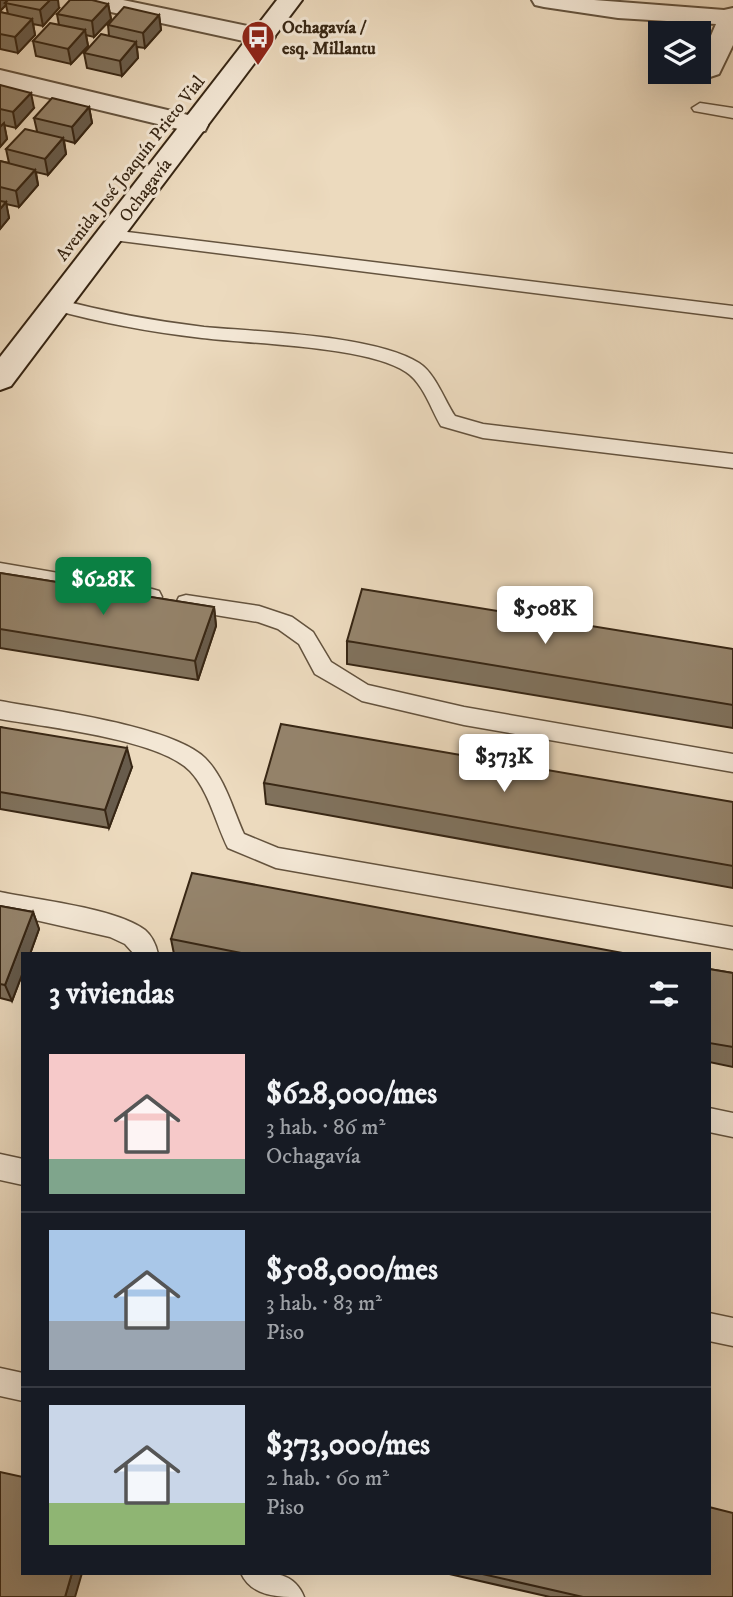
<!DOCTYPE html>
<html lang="es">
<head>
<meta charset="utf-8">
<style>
  :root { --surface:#171b24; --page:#20242c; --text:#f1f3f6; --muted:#9ea1a6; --line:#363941; --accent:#0b8043 }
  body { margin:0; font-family:"IM FELL DW Pica",serif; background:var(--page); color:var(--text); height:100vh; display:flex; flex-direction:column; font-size:26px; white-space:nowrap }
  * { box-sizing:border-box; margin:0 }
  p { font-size:23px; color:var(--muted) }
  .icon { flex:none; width:38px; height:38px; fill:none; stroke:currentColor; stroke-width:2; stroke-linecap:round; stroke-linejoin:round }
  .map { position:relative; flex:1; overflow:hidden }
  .side { position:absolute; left:21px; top:952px; width:690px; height:623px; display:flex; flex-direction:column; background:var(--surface); border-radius:0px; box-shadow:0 7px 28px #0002 }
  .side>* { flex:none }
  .tools { position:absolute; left:648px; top:21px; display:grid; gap:14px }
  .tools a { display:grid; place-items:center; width:63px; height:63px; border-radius:0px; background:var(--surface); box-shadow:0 7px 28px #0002; font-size:35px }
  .price { position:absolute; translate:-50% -60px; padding:0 16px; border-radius:7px; background:#fff; color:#222; font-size:23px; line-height:46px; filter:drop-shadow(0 2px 4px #0008) }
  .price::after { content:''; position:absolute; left:50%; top:42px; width:21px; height:16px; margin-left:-10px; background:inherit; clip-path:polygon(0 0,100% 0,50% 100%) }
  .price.current { background:var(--accent); color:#fff }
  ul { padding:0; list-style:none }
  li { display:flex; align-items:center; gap:21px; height:175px; padding:0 28px }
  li+li { border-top:2px solid var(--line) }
  li span { display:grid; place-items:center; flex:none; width:196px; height:140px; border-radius:0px; color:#555 }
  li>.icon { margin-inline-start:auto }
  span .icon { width:84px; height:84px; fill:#fffc; stroke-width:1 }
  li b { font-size:30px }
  h2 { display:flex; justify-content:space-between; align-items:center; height:84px; padding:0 28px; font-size:30px }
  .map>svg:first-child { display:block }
</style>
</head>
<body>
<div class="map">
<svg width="733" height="1597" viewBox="0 0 733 1597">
  <rect width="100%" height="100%" fill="#ecdabe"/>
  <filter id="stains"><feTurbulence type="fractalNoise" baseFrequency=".00286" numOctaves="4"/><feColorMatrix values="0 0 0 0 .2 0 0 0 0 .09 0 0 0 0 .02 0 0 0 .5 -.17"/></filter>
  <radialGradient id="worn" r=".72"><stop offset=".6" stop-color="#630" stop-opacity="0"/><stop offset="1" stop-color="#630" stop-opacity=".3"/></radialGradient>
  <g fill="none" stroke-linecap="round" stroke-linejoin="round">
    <defs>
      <g id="lane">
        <polygon points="700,103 733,108 733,118 694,111 692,108"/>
        <polygon points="111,230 733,306 733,318 105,239 102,235"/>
        <path d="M57,299C106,312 154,321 204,327C259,332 375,335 419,363C436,374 444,400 455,416L483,424L733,454V468L483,438L441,426C431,409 423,383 406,372C367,346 252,344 202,338C151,332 101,323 51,309L48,305Z"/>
        <polygon points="0,563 152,589 159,591 162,597 159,603 152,605 0,579"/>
        <polygon points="186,595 259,606 292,617 313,632 331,662 368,685 464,707 733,754 733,772 464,725 362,701 315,674 299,644 278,629 258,622 179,609 176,603 179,597"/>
        <path d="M0,701C48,710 173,726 205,758C225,778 233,810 244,834L278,848L733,927V949L276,868L228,848C216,824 209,791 190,771C159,739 46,727 0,719Z"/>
        <path d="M0,892C37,900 116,908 145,930C152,936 156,945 158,954H134L125,944L110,937L0,912Z"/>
        <polygon points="709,1108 733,1113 733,1137 709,1132"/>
        <polygon points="0,1154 23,1159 23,1185 0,1180"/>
        <polygon points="709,1313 733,1318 733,1346 709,1341"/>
        <polygon points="0,1368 23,1373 23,1401 0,1396"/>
        <path d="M241,1573C267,1573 293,1569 304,1597C278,1597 252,1597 241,1573Z"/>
      </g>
      <g id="street">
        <polygon points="76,0 123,0 262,29 271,32 275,37 271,42 262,45 88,7 79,5"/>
        <polygon points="532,0 594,0 724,10 733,8 733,45 719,74 710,77 701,74 698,66 716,24 618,18 544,7 535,5"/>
        <polygon points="0,70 205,119 208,125 205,131 195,133 0,86"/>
      </g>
      <polygon id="secondary" points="277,0 302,0 11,386 0,390 0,357"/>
    </defs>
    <use href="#lane" stroke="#64533e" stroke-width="3"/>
    <use href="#street" stroke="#64533e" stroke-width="4"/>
    <use href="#secondary" stroke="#372614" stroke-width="4"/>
    <use href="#lane" fill="#f3e7d5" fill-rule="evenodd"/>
    <use href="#street" fill="#f3e7d5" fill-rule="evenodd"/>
    <use href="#secondary" fill="#f3e7d5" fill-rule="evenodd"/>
  </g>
  <g fill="#80725d" stroke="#372614" stroke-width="2">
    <polygon points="0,0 59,8 43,26 33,24 35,35 18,53 0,49 0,12 8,14 6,5 0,11"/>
    <polygon points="108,4 111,19 94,37 86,35 88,46 71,64 36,56 33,41 59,25 57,14"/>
    <polygon points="159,15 161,30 145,48 137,47 138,58 122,76 87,68 84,53 109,36 108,25"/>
    <polygon points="0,85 34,108 16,128 4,125 7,139 0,147"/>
    <polygon points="89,107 92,123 75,143 64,140 66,154 48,175 36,172 38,185 19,207 6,204 9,218 0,229 0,161 9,163 6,149 37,131 34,118"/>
    <polygon points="0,573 214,607 216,626 198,680 0,648"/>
    <polygon points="347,641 733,649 733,728 347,664"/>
    <polygon points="0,727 132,767 109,828 0,809"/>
    <polygon points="264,783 733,802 733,888 266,804"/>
    <polygon points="0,906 33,912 39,929 30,954 23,954 23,972 12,1001 0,998"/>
    <polygon points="171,939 628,954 174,954"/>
    <polygon points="709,969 733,973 733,1067 709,1062"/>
    <polygon points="445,1573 709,1573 733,1597 550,1597"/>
  </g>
  <g fill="#685c4c" stroke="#372614" stroke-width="2">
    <polygon points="0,0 10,0 5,3 6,5 0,11"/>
    <polygon points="50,0 58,0 59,8 43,26 40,10"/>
    <polygon points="108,4 111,19 94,37 92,21"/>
    <polygon points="159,15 161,30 145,48 143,33"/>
    <polygon points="32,19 35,35 18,53 15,37"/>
    <polygon points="85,30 88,46 71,64 68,49"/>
    <polygon points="136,42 138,58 122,76 120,61"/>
    <polygon points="31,93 34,108 16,128 13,112"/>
    <polygon points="89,107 92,123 75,143 72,127"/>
    <polygon points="4,123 7,139 0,147 0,127"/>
    <polygon points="63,138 66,154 48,175 45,159"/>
    <polygon points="35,170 38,185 19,207 16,191"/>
    <polygon points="6,202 9,218 0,229 0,209"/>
    <polygon points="214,607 216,626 198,680 195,661"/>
    <polygon points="127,748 132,767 109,828 105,810"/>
    <polygon points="33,912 39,929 30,954 23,954 23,972 12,1001 5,985"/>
    <polygon points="72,1573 82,1573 75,1597 65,1597"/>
  </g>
  <g fill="#95846c" stroke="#372614" stroke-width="2">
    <polygon points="8,0 50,0 40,10 5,3"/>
    <polygon points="70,0 92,0 108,4 92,21 57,14"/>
    <polygon points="124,7 159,15 143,33 108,25"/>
    <polygon points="0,12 32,19 15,37 0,34"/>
    <polygon points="50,23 85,30 68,49 33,41"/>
    <polygon points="101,34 136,42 120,61 84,53"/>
    <polygon points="0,85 31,93 13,112 0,109"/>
    <polygon points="52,98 89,107 72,127 34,118"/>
    <polygon points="25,129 63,138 45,159 6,149"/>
    <polygon points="0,161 35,170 16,191 0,187"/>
    <polygon points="0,201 6,202 0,209"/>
    <polygon points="0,573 214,607 195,661 0,629"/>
    <polygon points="362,589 733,649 733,705 347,641"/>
    <polygon points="281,724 733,802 733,866 264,783"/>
    <polygon points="0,727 127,748 105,810 0,792"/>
    <polygon points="192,873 628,954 246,954 171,939"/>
    <polygon points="0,906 33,912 5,985 0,984"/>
    <polygon points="709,969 733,973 733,1047 709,1043"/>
    <polygon points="0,1472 23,1477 23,1573 72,1573 65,1597 0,1597"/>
    <polygon points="709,1507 733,1513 733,1597 583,1597 478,1573 709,1573"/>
  </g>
  <defs>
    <symbol id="bus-pin" viewBox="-11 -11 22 30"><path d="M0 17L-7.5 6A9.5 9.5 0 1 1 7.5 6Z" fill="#8f2418" stroke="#f3e7d5"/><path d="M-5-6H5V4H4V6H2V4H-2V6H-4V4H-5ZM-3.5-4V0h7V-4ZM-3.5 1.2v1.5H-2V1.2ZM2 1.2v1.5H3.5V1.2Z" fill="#fff"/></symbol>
  </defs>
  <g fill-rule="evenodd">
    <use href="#bus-pin" x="239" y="18" width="38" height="52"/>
  </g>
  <g text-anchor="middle" stroke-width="6" stroke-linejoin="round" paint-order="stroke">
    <g font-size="18" font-weight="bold" fill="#372614" stroke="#f3e7d5" text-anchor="start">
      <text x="282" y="33">Ochagavía /<tspan x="282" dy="21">esq. Millantu</tspan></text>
    </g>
    <g font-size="18" fill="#372614" stroke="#f3e7d5">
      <text transform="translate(130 168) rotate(-52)" y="6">Avenida José Joaquín Prieto Vial</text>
      <text transform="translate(145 190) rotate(-53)" y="6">Ochagavía</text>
    </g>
  </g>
  <rect width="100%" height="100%" filter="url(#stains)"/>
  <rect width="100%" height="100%" fill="url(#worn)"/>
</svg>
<div class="tools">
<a><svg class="icon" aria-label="layers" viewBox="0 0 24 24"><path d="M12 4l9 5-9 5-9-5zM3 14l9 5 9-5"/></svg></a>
</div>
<b class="price current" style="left:103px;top:617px">$628K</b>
<b class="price" style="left:545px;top:646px">$508K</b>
<b class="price" style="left:504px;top:794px">$373K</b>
<section class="side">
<h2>3 viviendas<svg class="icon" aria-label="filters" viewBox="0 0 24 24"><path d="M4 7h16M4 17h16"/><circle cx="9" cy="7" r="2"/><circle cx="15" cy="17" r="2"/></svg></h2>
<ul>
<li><span style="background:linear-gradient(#f6c9c9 75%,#7fa58c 0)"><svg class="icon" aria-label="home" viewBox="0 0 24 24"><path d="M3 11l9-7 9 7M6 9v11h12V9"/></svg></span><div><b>$628,000/mes</b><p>3 hab. · 86 m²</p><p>Ochagavía</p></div></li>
<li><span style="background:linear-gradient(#a9c7e8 65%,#9aa5b1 0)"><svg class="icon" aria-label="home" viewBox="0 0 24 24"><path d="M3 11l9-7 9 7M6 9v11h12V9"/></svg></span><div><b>$508,000/mes</b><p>3 hab. · 83 m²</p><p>Piso</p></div></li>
<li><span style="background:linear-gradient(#c9d6e8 70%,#8fb573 0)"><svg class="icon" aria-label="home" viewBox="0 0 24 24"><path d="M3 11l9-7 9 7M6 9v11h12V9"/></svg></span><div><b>$373,000/mes</b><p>2 hab. · 60 m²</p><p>Piso</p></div></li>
</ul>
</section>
</div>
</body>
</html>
